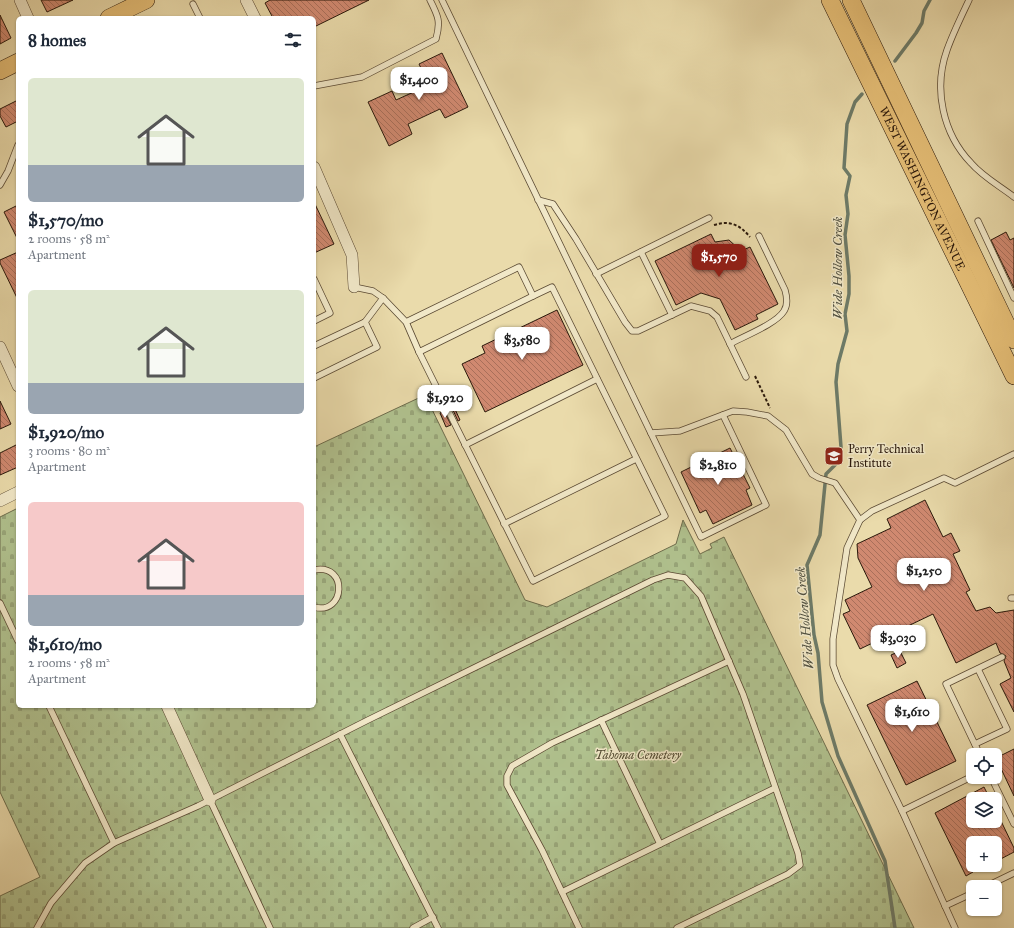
<!DOCTYPE html>
<html lang="en">
<head>
<meta charset="utf-8">
<style>
  :root { --surface:#fff; --page:#f6f6f7; --text:#1f2937; --muted:#747a83; --accent:#8f2418 }
  body { margin:0; font-family:"IM FELL Great Primer",serif; background:var(--page); color:var(--text); height:100vh; display:flex; flex-direction:column; font-size:15px; white-space:nowrap }
  * { box-sizing:border-box; margin:0 }
  p { font-size:13px; color:var(--muted) }
  .icon { flex:none; width:22px; height:22px; fill:none; stroke:currentColor; stroke-width:2; stroke-linecap:round; stroke-linejoin:round }
  .map { position:relative; flex:1; overflow:hidden }
  .sheet { position:absolute; left:16px; top:16px; width:300px; height:692px; display:flex; flex-direction:column; background:var(--surface); border-radius:6px; box-shadow:0 1px 3px #0004 }
  .sheet>* { flex:none }
  .fabs { position:absolute; left:966px; top:748px; display:grid; gap:8px }
  .fabs a { display:grid; place-items:center; width:36px; height:36px; border-radius:6px; background:var(--surface); box-shadow:0 1px 3px #0004; font-size:20px }
  .price { position:absolute; translate:-50% -34px; padding:0 9px; border-radius:8px; background:#fff; color:#222; font-size:13px; line-height:26px; filter:drop-shadow(0 1px 2px #0008) }
  .price::after { content:''; position:absolute; left:50%; top:24px; width:12px; height:9px; margin-left:-6px; background:inherit; clip-path:polygon(0 0,100% 0,50% 100%) }
  .price.active { background:var(--accent); color:#fff }
  ul { padding:0; list-style:none }
  li { display:grid; align-content:center; gap:8px; height:212px; padding:0 12px }
  li span { display:grid; place-items:center; height:124px; border-radius:6px; color:#555 }
  li>.icon { margin-inline-start:auto }
  span .icon { width:72px; height:72px; fill:#fffc; stroke-width:1 }
  li b { font-size:17px }
  h2 { display:flex; justify-content:space-between; align-items:center; height:48px; padding:0 12px; font-size:17px }
  .map>svg:first-child { display:block }
</style>
</head>
<body>
<div class="map">
<svg width="1014" height="928" viewBox="0 0 1014 928">
  <defs>
    <pattern id="cemetery-stones" width="16" height="16" patternUnits="userSpaceOnUse"><rect width="16" height="16" fill="#b0c18e"/><path d="M2 7V4a2 2 0 0 1 4 0v3zM10 15v-3a2 2 0 0 1 4 0v3z" fill="#98a579"/></pattern>
    <pattern id="building-back-hatch" width="6" height="6" patternUnits="userSpaceOnUse"><rect width="6" height="6" fill="#d08970"/><path d="M-1 5l2 2M0 0l6 6M5-1l2 2" fill="none" stroke="#a96f5a"/></pattern>
  </defs>
  <rect width="100%" height="100%" fill="#eadbab"/>
  <filter id="stains"><feTurbulence type="fractalNoise" baseFrequency=".005" numOctaves="4"/><feColorMatrix values="0 0 0 0 .2 0 0 0 0 .09 0 0 0 0 .02 0 0 0 .5 -.17"/></filter>
  <radialGradient id="worn" r=".72"><stop offset=".6" stop-color="#630" stop-opacity="0"/><stop offset="1" stop-color="#630" stop-opacity=".3"/></radialGradient>
  <polygon fill="url(#cemetery-stones)" stroke="#6d6c4c" points="425,395 525,600 547,607 676,544 683,520 700,554 712,548 710,544 724,537 914,928 0,928 0,896 40,877 0,792 0,517 18,508 18,706 314,706 314,447"/>
  <g fill="none" stroke-linecap="round" stroke-linejoin="round">
    <g stroke="#6d7a67" stroke-width="3.5">
      <polyline points="895,61 916,33 922,23 924,11 930,0"/>
      <polyline points="862,94 855,102 847,124 844,168 850,176 846,195 848,214 845,235 849,276 849,294 845,314 847,331 838,364 836,382 841,447 836,464 826,474 820,535 807,565 814,635 818,653 822,702 838,756 885,861 895,928"/>
    </g>
  </g>
  <g fill="url(#building-back-hatch)" stroke="#2a180b">
    <polygon points="41,0 73,0 47,12"/>
    <polygon points="270,0 369,0 314,27 314,18 273,18 265,3"/>
    <polygon points="0,15 11,38 0,44"/>
    <polygon points="442,53 468,107 445,118 440,109 408,124 412,134 389,146 368,102 392,91 396,100 429,85 419,64"/>
    <polygon points="18,100 18,121 6,127 0,116 0,109"/>
    <polygon points="314,202 334,244 314,253"/>
    <polygon points="18,205 18,240 4,212"/>
    <polygon points="1006,232 1010,240 1014,238 1014,288 991,240"/>
    <polygon points="711,234 715,242 729,240 741,251 750,247 778,304 756,315 758,319 735,330 720,299 701,293 676,305 655,261"/>
    <polygon points="18,252 18,300 0,263 0,260"/>
    <polygon points="557,310 583,365 485,412 462,364 485,353 482,346"/>
    <polygon points="0,401 11,424 0,429"/>
    <polygon points="454,407 460,420 458,421 452,408"/>
    <polygon points="444,411 451,425 446,427 440,413"/>
    <polygon points="18,444 18,467 0,475 0,453"/>
    <polygon points="730,448 750,488 746,490 752,505 713,524 706,510 700,513 681,472"/>
    <polygon points="925,500 943,537 951,533 960,551 953,554 970,590 966,592 976,611 990,607 996,613 1014,610 1014,712 1000,684 1011,678 1004,661 1006,656 1000,653 996,643 956,663 933,614 860,649 843,614 850,611 845,600 872,587 858,558 857,544 891,528 887,519"/>
    <polygon points="900,651 906,663 897,668 891,655"/>
    <polygon points="917,681 956,761 906,785 867,705"/>
    <polygon points="1014,749 1014,796 996,758"/>
    <polygon points="984,787 990,799 973,799 973,821 1001,821 1014,848 1014,852 995,862 995,843 973,843 973,872 966,876 935,813"/>
  </g>
  <g fill="none" stroke-linecap="round" stroke-linejoin="round">
    <defs>
      <g id="lane">
        <polyline points="442,0 701,537 766,505 723,415"/>
        <path d="M969,0C961,17 953,33 947,50C933,89 943,134 971,163C983,177 1000,186 1014,197"/>
        <polyline points="193,4 200,18"/>
        <path d="M314,86L362,77L436,39C441,21 438,16 430,0"/>
        <polyline points="0,185 8,171 18,145"/>
        <polyline points="538,200 553,204 576,239 625,322 632,331 638,331 691,306 710,311 717,317 746,377"/>
        <polyline points="978,221 1014,298"/>
        <polyline points="641,252 672,315"/>
        <polyline points="596,274 709,218"/>
        <polyline points="314,279 330,313 314,321"/>
        <polyline points="354,287 373,291 383,298 406,322 519,267 533,296 419,352 406,322"/>
        <path d="M730,344C744,336 776,324 784,311C788,305 787,297 785,290L759,236"/>
        <polyline points="314,346 365,322 383,298"/>
        <polyline points="419,352 533,581 665,516 552,287 533,296"/>
        <polyline points="314,378 377,347 365,322"/>
        <polyline points="651,433 680,431 733,411 747,412 768,416 786,430 812,474 819,478 835,483 860,520"/>
        <polyline points="465,445 597,379"/>
        <polyline points="504,524 636,459"/>
        <path d="M314,570C349,563 345,616 314,607"/>
        <polyline points="1011,598 1014,598"/>
        <polyline points="0,603 18,641"/>
        <polyline points="49,706 114,843"/>
        <polyline points="601,720 660,844"/>
        <polyline points="340,734 438,928"/>
        <polyline points="975,744 1007,729 978,669"/>
        <polyline points="980,755 946,684 1002,657"/>
        <polyline points="973,776 902,811 838,679 833,665 833,639 847,548 860,520 872,511 944,478 955,483 1014,454"/>
        <polyline points="991,777 1014,824"/>
        <polyline points="210,800 270,928"/>
        <polyline points="902,811 945,906"/>
        <polyline points="985,887 1014,873"/>
        <polyline points="562,892 775,788"/>
        <polyline points="37,928 51,903 85,863 114,843 198,806 368,720 653,580 668,575 685,578 701,596 743,694 798,853 800,865 788,874 677,928"/>
        <polyline points="413,928 433,917"/>
        <polyline points="579,928 542,850 507,785 507,776 512,766 552,743 729,661"/>
        <polyline points="955,928 945,906 973,893"/>
      </g>
      <g id="street">
        <polyline points="20,0 28,18"/>
        <polyline points="246,0 255,18"/>
        <polyline points="314,167 352,255 354,287"/>
        <polyline points="0,347 18,386"/>
        <polyline points="0,501 18,492"/>
        <polyline points="167,706 210,800"/>
      </g>
      <g id="primary">
        <path id="s1" d="M830,0L1014,376"/>
        <polyline points="851,0 1014,340"/>
        <polyline points="109,18 146,0"/>
        <polyline points="0,71 18,62"/>
      </g>
    </defs>
    <use href="#lane" stroke="#5a4933" stroke-width="7"/>
    <use href="#street" stroke="#5a4933" stroke-width="12"/>
    <use href="#primary" stroke="#2a180b" stroke-width="18"/>
    <g stroke="#2a180b" stroke-width="2" stroke-dasharray="3 2" stroke-linecap="butt">
      <path d="M714,225C730,220 740,225 750,237"/>
      <polyline points="755,376 770,408"/>
    </g>
    <use href="#lane" stroke="#f1e8c8" stroke-width="5.5"/>
    <use href="#street" stroke="#f1e8c8" stroke-width="11"/>
    <use href="#primary" stroke="#e5be76" stroke-width="17"/>
  </g>
  <defs>
    <symbol id="university-square" viewBox="-11 -11 22 22"><rect x="-9" y="-9" width="18" height="18" rx="4" fill="#8f2418" stroke="#f1e8c8"/><path d="M0-5L7-2L0 1L-7-2ZM-4 1L0 2.5L4 1V4Q0 6-4 4Z" fill="#fff"/></symbol>
  </defs>
  <g fill-rule="evenodd">
    <use href="#university-square" x="823" y="445" width="22" height="22"/>
  </g>
  <g text-anchor="middle" stroke-width="3" stroke-linejoin="round" paint-order="stroke">
    <g font-size="12" fill="#2a180b" stroke="#f1e8c8">
      <text dy="4" stroke="none"><textPath href="#s1" startOffset="210">WEST WASHINGTON AVENUE</textPath></text>
    </g>
    <g font-size="12" fill="#2a180b" stroke="#f1e8c8" text-anchor="start">
      <text x="848" y="453">Perry Technical<tspan x="848" dy="14">Institute</tspan></text>
    </g>
    <g font-size="12" font-style="italic" fill="#524b32" stroke="#f1e8c8">
      <text x="638" y="759">Tahoma Cemetery</text>
    </g>
    <g font-size="13" font-style="italic" fill="#515141" stroke="#f1e8c8">
      <text transform="translate(837 268) rotate(-90)" y="5">Wide Hollow Creek</text>
      <text transform="translate(804 618) rotate(-95)" y="5">Wide Hollow Creek</text>
    </g>
  </g>
  <rect width="100%" height="100%" filter="url(#stains)"/>
  <rect width="100%" height="100%" fill="url(#worn)"/>
</svg>
<div class="fabs">
<a><svg class="icon" aria-label="locate" viewBox="0 0 24 24"><circle cx="12" cy="12" r="6"/><path d="M12 2v4M12 18v4M2 12h4M18 12h4"/></svg></a>
<a><svg class="icon" aria-label="layers" viewBox="0 0 24 24"><path d="M12 4l9 5-9 5-9-5zM3 14l9 5 9-5"/></svg></a>
<a>+</a>
<a>−</a>
</div>
<b class="price" style="left:419px;top:101px">$1,400</b>
<b class="price active" style="left:719px;top:278px">$1,570</b>
<b class="price" style="left:522px;top:361px">$3,580</b>
<b class="price" style="left:445px;top:419px">$1,920</b>
<b class="price" style="left:718px;top:486px">$2,810</b>
<b class="price" style="left:924px;top:592px">$1,250</b>
<b class="price" style="left:898px;top:659px">$3,030</b>
<b class="price" style="left:912px;top:733px">$1,610</b>
<section class="sheet">
<h2>8 homes<svg class="icon" aria-label="filters" viewBox="0 0 24 24"><path d="M4 7h16M4 17h16"/><circle cx="9" cy="7" r="2"/><circle cx="15" cy="17" r="2"/></svg></h2>
<ul>
<li><span style="background:linear-gradient(#dfe7d0 70%,#9aa5b1 0)"><svg class="icon" aria-label="home" viewBox="0 0 24 24"><path d="M3 11l9-7 9 7M6 9v11h12V9"/></svg></span><div><b>$1,570/mo</b><p>2 rooms · 58 m²</p><p>Apartment</p></div></li>
<li><span style="background:linear-gradient(#dfe7d0 75%,#9aa5b1 0)"><svg class="icon" aria-label="home" viewBox="0 0 24 24"><path d="M3 11l9-7 9 7M6 9v11h12V9"/></svg></span><div><b>$1,920/mo</b><p>3 rooms · 80 m²</p><p>Apartment</p></div></li>
<li><span style="background:linear-gradient(#f6c9c9 75%,#9aa5b1 0)"><svg class="icon" aria-label="home" viewBox="0 0 24 24"><path d="M3 11l9-7 9 7M6 9v11h12V9"/></svg></span><div><b>$1,610/mo</b><p>2 rooms · 58 m²</p><p>Apartment</p></div></li>
</ul>
</section>
</div>
</body>
</html>
